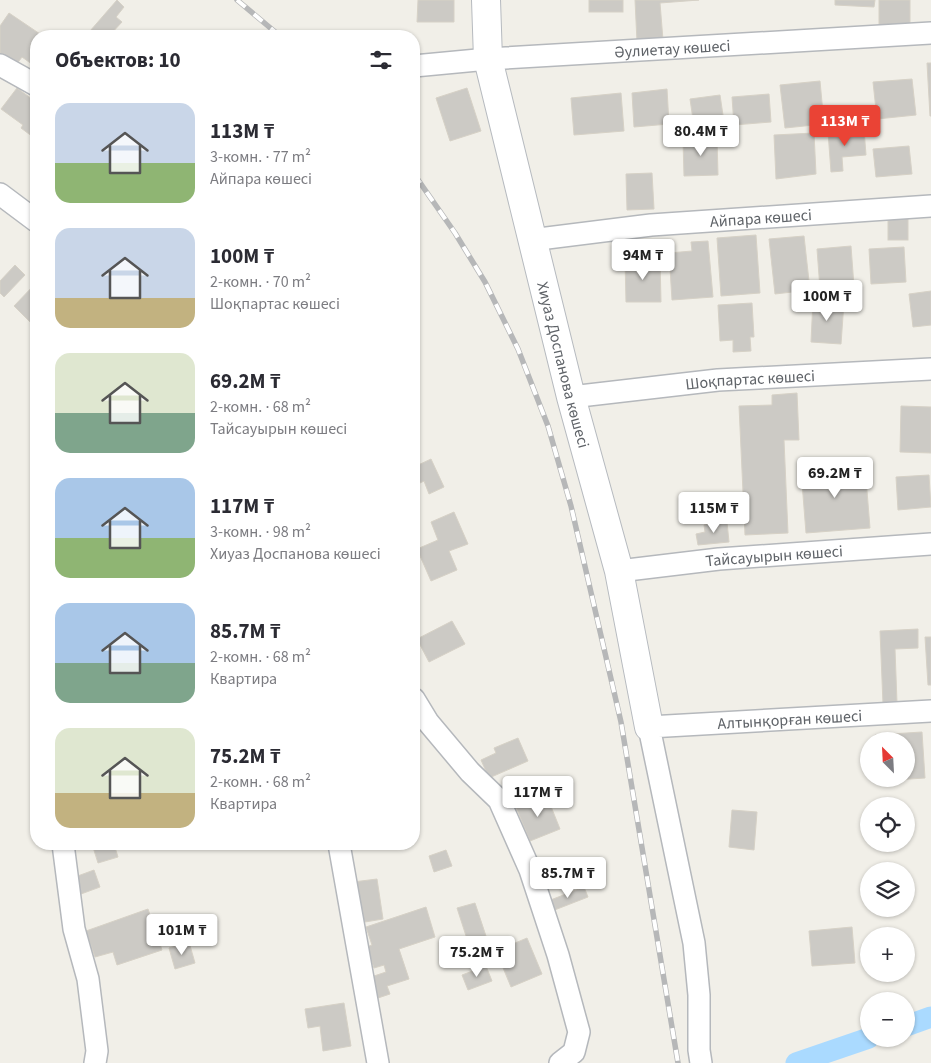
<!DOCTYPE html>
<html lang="ru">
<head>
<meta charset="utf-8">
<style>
  :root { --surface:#fff; --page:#f2f2f3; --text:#2b2b33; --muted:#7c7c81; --accent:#ea4335 }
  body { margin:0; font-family:"Source Sans 3",sans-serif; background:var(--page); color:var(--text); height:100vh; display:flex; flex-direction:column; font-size:19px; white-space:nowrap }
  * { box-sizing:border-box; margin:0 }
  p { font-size:16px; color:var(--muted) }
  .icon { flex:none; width:28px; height:28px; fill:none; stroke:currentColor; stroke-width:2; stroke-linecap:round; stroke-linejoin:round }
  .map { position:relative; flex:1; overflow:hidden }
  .side { position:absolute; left:30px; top:30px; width:390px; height:820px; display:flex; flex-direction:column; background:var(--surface); border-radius:20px; box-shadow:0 1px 4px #0004 }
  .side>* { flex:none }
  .needle { width:32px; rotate:336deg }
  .fabs { position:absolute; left:860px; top:732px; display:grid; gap:10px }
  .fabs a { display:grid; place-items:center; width:55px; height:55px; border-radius:50%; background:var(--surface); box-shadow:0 1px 4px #0004; font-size:25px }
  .price { position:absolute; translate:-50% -42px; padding:0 11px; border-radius:5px; background:#fff; color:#222; font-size:16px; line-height:32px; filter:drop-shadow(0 1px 2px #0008) }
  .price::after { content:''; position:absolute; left:50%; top:30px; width:15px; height:11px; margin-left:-8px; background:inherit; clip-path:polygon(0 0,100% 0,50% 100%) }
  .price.on { background:var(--accent); color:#fff }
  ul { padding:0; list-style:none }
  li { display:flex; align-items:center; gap:15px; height:125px; padding:0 25px }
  li span { display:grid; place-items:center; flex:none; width:140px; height:100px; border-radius:15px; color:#555 }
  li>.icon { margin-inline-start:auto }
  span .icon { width:60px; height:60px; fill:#fffc; stroke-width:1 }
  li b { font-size:21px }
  h2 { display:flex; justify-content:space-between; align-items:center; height:60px; padding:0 25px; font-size:21px }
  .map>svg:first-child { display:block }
</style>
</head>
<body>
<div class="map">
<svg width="931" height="1063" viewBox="0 0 931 1063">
  <rect width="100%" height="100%" fill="#f1efe8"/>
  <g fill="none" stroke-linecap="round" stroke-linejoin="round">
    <g stroke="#aadaff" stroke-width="21">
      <polyline points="906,1026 931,1017"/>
      <polyline points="796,1063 869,1038"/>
    </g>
  </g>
  <g fill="#cccac5" stroke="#d6d1c6">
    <polygon points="117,0 124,7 116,17 122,22 109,36 96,36 90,31"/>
    <polygon points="418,0 454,0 454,22 417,22"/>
    <rect x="589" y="0" width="34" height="12"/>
    <polygon points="635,0 699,0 660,3 663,40 637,42"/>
    <polygon points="835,0 875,0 874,7 835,5"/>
    <polygon points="879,0 910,0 910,29 879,28"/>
    <polygon points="9,13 43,36 36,36 36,67 22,57 16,65 0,56 0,26"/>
    <polygon points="927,63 931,63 931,116 930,116"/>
    <polygon points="912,79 916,115 877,119 873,82"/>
    <polygon points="820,81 824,124 785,128 780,85"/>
    <polygon points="17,88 36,102 36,145 30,140 33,137 21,128 23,125 1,109"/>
    <polygon points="467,88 481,131 450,141 436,98"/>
    <polygon points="667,89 669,124 634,127 632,93"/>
    <polygon points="621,93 624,131 574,135 571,98"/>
    <polygon points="769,94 771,122 734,125 732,97"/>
    <polygon points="720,95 724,122 694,126 690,99"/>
    <polygon points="864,129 866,155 842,157 843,171 831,172 828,132"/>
    <polygon points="814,133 816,174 776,179 774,135"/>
    <polygon points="717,139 718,175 684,176 683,140"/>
    <polygon points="909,146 912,174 876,177 873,149"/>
    <polygon points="652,173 654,209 627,210 626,174"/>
    <rect x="888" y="218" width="20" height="22"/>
    <polygon points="756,235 760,293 721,296 717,238"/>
    <polygon points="804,236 810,290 775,294 769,239"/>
    <polygon points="708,241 713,297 672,300 669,253 692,251 691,242"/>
    <polygon points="851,246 854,286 820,289 817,249"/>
    <polygon points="904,247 906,282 871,284 869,249"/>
    <polygon points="625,260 660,260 661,302 626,302"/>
    <polygon points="15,265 25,275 4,297 0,293 0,281"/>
    <polygon points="36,283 36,322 33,325 14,306"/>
    <polygon points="931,291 931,325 913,327 909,294"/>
    <polygon points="813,300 844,302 841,344 811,342"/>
    <polygon points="752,303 754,337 750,337 751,351 733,352 733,340 720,341 718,305"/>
    <polygon points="797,393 799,440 784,440 788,533 745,535 739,406 772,405 772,395"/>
    <polygon points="901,406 931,407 931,453 900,452"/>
    <polygon points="431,459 444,487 429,494 424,481 414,486 414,467"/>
    <polygon points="865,466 870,528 806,533 801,470"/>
    <polygon points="929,475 931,507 898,510 896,477"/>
    <polygon points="454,512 468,544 449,551 457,570 431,581 417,549 438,540 431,522"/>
    <polygon points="727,522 729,542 698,545 696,534 705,532 704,525"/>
    <polygon points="452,621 465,644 429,662 417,639"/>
    <polygon points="918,629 918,648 895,649 897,703 883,704 880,631"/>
    <polygon points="925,637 931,637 931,685 928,685"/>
    <polygon points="922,732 925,778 879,781 878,779 906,779 906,741 876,741 875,735"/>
    <polygon points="518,738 528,761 489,778 481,760 496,753 494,748"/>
    <polygon points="546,794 560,829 530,841 516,807"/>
    <polygon points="732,810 757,812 754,850 729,847"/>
    <polygon points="92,844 114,844 118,857 98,863"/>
    <polygon points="446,850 452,866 434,872 429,856"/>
    <polygon points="94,870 100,887 81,894 75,877"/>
    <polygon points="377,879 383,919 359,923 353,882"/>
    <polygon points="584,887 588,897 552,911 548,901"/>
    <polygon points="475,903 486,936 468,942 457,908"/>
    <polygon points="426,907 435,937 399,949 409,979 387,986 390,994 375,999 368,978 386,972 384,965 374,968 367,947 372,945 366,927"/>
    <polygon points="148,909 162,950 117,965 113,952 95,957 86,931"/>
    <polygon points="852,927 855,963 812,966 809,931"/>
    <polygon points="527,938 542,974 511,987 496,951"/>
    <polygon points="189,942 195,963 175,969 169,948"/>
    <polygon points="486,966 492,981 468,990 462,975"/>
    <polygon points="344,1003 351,1046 323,1051 320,1026 308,1028 305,1009"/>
  </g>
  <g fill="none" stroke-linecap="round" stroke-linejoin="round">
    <defs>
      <g id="street">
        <polyline points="0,65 36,85"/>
        <path id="s1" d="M414,66L488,59L931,33"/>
        <polyline points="0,194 36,221"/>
        <path id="s2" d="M531,240L651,225L931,206"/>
        <path id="s3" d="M571,397L718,380L931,369"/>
        <path id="s4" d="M619,571L719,559L931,544"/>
        <polyline points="414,699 428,722 470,772 499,800 530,870 558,955 579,1032 574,1052 560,1063"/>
        <polyline points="63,844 74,929 88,979 97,1051 95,1063"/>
        <polyline points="339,844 378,1063"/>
        <path id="s5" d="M701,1063L699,1050V995L694,943L649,727L931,711"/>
      </g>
      <g id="secondary">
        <path id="s6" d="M486,0L488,59L571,397L619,571L649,727"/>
      </g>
    </defs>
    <use href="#street" stroke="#b5b8bc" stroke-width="24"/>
    <use href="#secondary" stroke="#b6babf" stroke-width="30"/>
    <use href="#street" stroke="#fff" stroke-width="21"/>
    <use href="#secondary" stroke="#fff" stroke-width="28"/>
    <defs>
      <g id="rail">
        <polyline points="237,0 280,36"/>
        <polyline points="414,174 455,233 485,282 518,349 548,426 571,506 621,722 678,1063"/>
      </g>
    </defs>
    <use href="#rail" stroke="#b6b7b8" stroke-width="5.5"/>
    <use href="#rail" stroke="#fff" stroke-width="4" stroke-dasharray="11" stroke-linecap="butt"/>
  </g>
  <g text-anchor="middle" stroke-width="4.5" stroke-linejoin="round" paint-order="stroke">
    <g font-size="16" fill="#5f6368" stroke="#fff">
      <text dy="6" stroke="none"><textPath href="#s1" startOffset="259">Әулиетау көшесі</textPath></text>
      <text dy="6" stroke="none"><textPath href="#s2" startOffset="231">Айпара көшесі</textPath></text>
      <text dy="6" stroke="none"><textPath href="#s6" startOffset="374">Хиуаз Доспанова көшесі</textPath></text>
      <text dy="6" stroke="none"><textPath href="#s3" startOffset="180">Шоқпартас көшесі</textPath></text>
      <text dy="6" stroke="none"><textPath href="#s4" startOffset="156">Тайсауырын көшесі</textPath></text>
      <text dy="6" stroke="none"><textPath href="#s5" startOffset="482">Алтынқорған көшесі</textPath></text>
    </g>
  </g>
</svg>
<div class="fabs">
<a><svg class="needle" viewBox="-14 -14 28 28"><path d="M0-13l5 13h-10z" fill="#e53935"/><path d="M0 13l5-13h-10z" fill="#7c7c81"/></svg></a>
<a><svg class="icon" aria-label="locate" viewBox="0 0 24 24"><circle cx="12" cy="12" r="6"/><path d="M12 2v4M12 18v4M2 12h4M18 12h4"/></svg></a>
<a><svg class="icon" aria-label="layers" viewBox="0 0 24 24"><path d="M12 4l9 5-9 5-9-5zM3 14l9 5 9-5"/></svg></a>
<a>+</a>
<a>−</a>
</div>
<b class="price on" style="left:845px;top:147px">113M ₸</b>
<b class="price" style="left:701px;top:157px">80.4M ₸</b>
<b class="price" style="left:643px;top:281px">94M ₸</b>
<b class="price" style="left:827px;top:322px">100M ₸</b>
<b class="price" style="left:835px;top:499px">69.2M ₸</b>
<b class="price" style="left:714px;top:534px">115M ₸</b>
<b class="price" style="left:538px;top:818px">117M ₸</b>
<b class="price" style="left:568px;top:899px">85.7M ₸</b>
<b class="price" style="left:182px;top:956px">101M ₸</b>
<b class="price" style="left:477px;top:978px">75.2M ₸</b>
<section class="side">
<h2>Объектов: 10<svg class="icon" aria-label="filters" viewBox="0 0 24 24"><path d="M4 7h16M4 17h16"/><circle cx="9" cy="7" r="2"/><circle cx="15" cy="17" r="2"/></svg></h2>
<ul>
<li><span style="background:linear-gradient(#c9d6e8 60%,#8fb573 0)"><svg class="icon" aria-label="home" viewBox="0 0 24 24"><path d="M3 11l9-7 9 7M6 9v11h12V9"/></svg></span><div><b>113M ₸</b><p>3-комн. · 77 m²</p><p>Айпара көшесі</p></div></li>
<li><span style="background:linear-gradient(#c9d6e8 70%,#c2b280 0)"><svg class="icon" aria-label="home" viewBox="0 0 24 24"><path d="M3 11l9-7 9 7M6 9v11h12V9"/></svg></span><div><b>100M ₸</b><p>2-комн. · 70 m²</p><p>Шоқпартас көшесі</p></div></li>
<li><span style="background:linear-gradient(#dfe7d0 60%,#7fa58c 0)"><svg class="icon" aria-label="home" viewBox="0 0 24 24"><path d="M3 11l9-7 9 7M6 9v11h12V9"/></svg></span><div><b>69.2M ₸</b><p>2-комн. · 68 m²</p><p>Тайсауырын көшесі</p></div></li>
<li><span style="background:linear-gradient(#a9c7e8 60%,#8fb573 0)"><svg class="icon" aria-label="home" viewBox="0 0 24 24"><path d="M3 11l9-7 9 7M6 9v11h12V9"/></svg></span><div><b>117M ₸</b><p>3-комн. · 98 m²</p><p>Хиуаз Доспанова көшесі</p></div></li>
<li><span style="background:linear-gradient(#a9c7e8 60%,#7fa58c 0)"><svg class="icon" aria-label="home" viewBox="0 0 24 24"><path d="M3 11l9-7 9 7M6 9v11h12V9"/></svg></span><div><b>85.7M ₸</b><p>2-комн. · 68 m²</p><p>Квартира</p></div></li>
<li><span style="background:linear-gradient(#dfe7d0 65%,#c2b280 0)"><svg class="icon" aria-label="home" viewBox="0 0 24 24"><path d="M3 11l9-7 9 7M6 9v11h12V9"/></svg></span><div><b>75.2M ₸</b><p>2-комн. · 68 m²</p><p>Квартира</p></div></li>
</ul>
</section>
</div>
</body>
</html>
